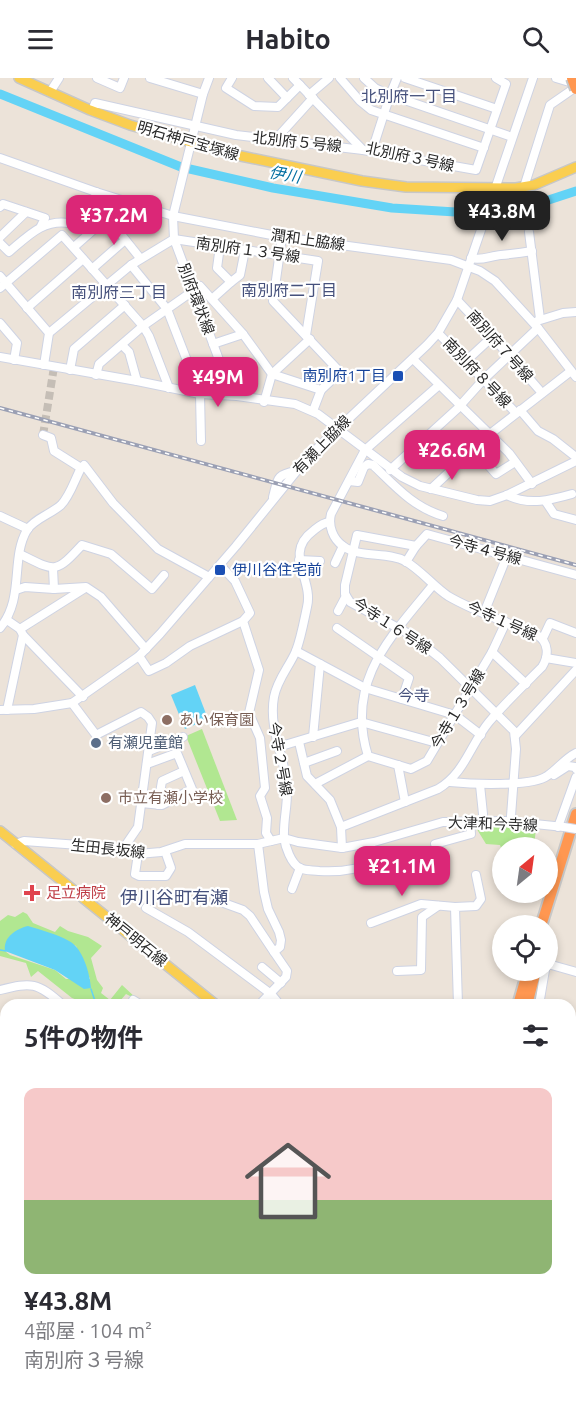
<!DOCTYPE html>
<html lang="ja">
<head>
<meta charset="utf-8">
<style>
  :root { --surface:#fff; --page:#f7f7f7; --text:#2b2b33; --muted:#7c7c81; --line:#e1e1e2; --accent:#db2777 }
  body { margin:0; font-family:Ubuntu,"Noto Sans JP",sans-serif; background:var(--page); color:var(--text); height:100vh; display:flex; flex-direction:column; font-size:22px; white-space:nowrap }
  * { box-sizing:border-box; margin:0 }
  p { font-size:20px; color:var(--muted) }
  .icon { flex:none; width:33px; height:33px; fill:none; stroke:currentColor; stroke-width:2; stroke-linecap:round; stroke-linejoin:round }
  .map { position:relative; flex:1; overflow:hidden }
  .panel { position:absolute; left:0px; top:921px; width:576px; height:404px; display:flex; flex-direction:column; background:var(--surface); border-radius:18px 18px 0 0; box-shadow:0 3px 9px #0003 }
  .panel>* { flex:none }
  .needle { width:39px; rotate:29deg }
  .fabs { position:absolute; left:492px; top:759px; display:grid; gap:12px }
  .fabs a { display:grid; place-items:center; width:66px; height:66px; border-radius:50%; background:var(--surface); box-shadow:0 3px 9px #0003; font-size:30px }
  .price { position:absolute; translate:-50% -51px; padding:0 14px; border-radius:12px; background:var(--accent); color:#fff; font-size:20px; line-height:39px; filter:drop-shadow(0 2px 3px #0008) }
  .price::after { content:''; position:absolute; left:50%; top:36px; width:18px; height:14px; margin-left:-9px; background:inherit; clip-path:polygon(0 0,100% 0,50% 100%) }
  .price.active { background:#222; color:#fff }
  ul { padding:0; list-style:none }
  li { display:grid; align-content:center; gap:12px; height:318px; padding:0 24px }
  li+li { border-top:2px solid var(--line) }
  li span { display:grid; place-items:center; height:186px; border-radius:12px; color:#555 }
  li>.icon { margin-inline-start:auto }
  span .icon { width:108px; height:108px; fill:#fffc; stroke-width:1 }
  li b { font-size:26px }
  h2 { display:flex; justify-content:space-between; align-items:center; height:72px; padding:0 24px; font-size:26px }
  header { display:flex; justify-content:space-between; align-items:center; height:78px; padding:0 24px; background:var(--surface); font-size:27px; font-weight:700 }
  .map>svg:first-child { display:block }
</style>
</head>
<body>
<header><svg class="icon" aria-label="menu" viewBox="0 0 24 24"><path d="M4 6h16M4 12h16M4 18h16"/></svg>Habito<svg class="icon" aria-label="search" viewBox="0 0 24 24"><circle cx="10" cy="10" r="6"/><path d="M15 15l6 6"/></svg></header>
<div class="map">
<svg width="576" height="1324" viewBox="0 0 576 1324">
  <rect width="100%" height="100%" fill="#ece3d9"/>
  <g fill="#b1e791" fill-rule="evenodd">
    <polygon points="202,651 237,742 220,743 186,658"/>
    <polygon points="475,748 536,750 534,769 502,770 502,773 500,767 486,766"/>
    <path d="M23,834L27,836L33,845L55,854L60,848L68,853L88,859L102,868L91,880L97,902L103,910L101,915L110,922L122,907L136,920H134L126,916L119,924L121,927H82V924L72,920L38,893L31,899L26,885L0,878V843L8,837L15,839ZM43,853L76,868L90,901H66L55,892L10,877L5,873Z"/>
  </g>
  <g fill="#63d3f6">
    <polygon points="195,607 208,641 185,651 171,617"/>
    <path d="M28,848C41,852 57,856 69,863C83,870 90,896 91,910L84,911L55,892L5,873C3,859 16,851 28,848Z"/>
  </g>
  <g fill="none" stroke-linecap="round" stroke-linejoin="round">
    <g stroke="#63d3f6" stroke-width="1.5">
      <polyline points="0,872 6,873"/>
      <polyline points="91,911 95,923 94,927"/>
    </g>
    <g stroke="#63d3f6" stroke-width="9">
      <polyline points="0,16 181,89 273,110 392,130 487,136 518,132 576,113"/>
      <polyline points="440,1318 443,1324"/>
      <polyline points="200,1324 208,1318"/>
    </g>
    <polyline stroke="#c5beb6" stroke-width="8" stroke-dasharray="8 4" stroke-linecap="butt" points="43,357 54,289"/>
    <defs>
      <g id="minor">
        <polyline points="97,0 120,10 124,0"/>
        <polyline points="150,0 203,16"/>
        <polyline points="209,0 203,16 173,138 174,161 221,287 237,318 295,326 318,336 402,399 420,408 477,422 490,423 507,417 576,383"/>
        <polyline points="232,0 226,10 254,28 278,29 300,7"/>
        <polyline points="268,0 287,20"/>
        <polyline points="293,0 363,72 476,92 506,6 496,0"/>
        <polyline points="340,0 360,23 371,32 484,70"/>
        <polyline points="364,0 375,10 390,17 512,59"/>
        <polyline points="405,0 497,31"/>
        <polyline points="556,0 576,6"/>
        <polyline points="50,14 59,0"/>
        <polyline points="309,17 329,0"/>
        <polyline points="92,33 95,25 236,57 363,72"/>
        <polyline points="275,62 313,20"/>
        <polyline points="372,73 390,17 397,0"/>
        <polyline points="0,80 96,114 173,138 282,159 451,182 480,193 495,203 538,250 576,299"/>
        <polyline points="524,109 550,27 576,9"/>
        <polyline points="0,129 3,126 45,140 41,148"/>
        <polyline points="108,140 140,180"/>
        <polyline points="529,154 540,241"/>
        <polyline points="0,159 26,134"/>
        <path d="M0,165L9,174C28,158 43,141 69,145L94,123L96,114"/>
        <polyline points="220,168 217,190 231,204 240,197 245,172"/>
        <polyline points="74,169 126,123"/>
        <path d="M471,180C481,183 490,178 501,177C512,176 521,175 532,173"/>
        <polyline points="131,187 167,231 200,316 201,363"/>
        <polyline points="92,191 125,162"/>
        <polyline points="0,198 49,255 44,287"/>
        <polyline points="0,210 62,157 143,248 149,258 169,310"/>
        <polyline points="212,221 231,204"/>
        <polyline points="457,222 509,277 542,315"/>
        <polyline points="27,230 83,181"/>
        <polyline points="537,243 563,235 576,234"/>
        <polyline points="0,245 17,265 14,282"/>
        <polyline points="49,255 131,187 174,161 318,183 306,257"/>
        <polyline points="438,255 516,335"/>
        <polyline points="213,266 243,256 272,296 321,312 340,294 273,223 282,159"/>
        <polyline points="122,267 129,274 137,303"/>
        <polyline points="0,279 137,303 200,316 237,318"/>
        <polyline points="413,281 509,375 532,406"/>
        <polyline points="466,283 492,259"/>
        <polyline points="70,292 74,271 125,227"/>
        <polyline points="96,297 99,286 143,248 200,208 243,256"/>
        <polyline points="264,324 272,296 310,261"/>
        <polyline points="520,332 538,353 553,361 576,379"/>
        <polyline points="313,333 321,312"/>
        <polyline points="43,357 51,360 54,373 81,390 84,387 113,425 158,471 209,499"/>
        <polyline points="474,371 496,396 515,384"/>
        <polyline points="390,392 457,331 484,301 538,250"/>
        <path d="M349,403L358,404L364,389L368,386L373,387C395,408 413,429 443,438"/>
        <polyline points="431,411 490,356 571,293"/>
        <path d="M507,417C529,428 551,422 572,416"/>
        <path d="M273,419C278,400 276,397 296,393"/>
        <polyline points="546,424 554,436 576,442"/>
        <polyline points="0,438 28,451"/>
        <path d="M329,444C322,445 318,449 313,453C283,475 314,502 307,529C304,543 301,560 296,573C289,589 277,602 274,619C269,647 281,672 286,699C290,720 283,739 284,759C285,768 291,786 300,790C305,793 313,792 319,793C347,795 364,789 390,780"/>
        <polyline points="416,468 357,457 345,507 345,516 350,524 411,557 440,580 514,653 516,671 511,738"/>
        <path d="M20,476C56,494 55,496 82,467L111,476L152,511L164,497"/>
        <polyline points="299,482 320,483"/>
        <polyline points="406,484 416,468 427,456 576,497"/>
        <polyline points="335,485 343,468"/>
        <polyline points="220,487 235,503 250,535 243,543 259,592 249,635 260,660 265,710 260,718 267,740 266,755 271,763"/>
        <polyline points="53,490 54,511"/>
        <path d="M433,507C390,560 345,603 368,678L411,691L427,683L492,574L506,544"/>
        <polyline points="16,512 25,509 54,511 86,509 101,519 146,571"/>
        <polyline points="338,533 346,518"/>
        <polyline points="484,535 507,478"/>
        <polyline points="7,542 20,551 23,557 7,632"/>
        <path d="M0,550C25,520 10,481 27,452C34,441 51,436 61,427C70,418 75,401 81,390"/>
        <polyline points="337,550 409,600 402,621"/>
        <polyline points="20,551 85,510"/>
        <polyline points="23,557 83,619"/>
        <polyline points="543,560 550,545 576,555"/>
        <polyline points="296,573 365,610 455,637 481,657"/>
        <polyline points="492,574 526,606"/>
        <polyline points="139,578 149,593 166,585 190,568 243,543"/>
        <polyline points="546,580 576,585"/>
        <polyline points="72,625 96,657 141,634 148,639 152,645 138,749 123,771"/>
        <polyline points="0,632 34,631 72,625 139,578 160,556 236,468 308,379 427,267 438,255 457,222 533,0"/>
        <polyline points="515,658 576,592"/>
        <polyline points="313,659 320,586"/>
        <polyline points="299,664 307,698 330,722 341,749 342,770"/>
        <polyline points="278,669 361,644 437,665"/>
        <polyline points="149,673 183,659"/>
        <polyline points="304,685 337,673"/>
        <polyline points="398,687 405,724"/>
        <polyline points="554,697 568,688 575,689 576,691"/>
        <path d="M450,704C470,706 532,709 547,698C558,691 564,681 576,675"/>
        <polyline points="315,706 368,678"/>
        <polyline points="480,707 483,736"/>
        <polyline points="141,725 162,727 192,711 177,675 147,686"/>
        <polyline points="158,727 162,703 184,693"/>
        <path d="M341,749L438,711C465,695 470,667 489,644C505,625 524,607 542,589C549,578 549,564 537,557C507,544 475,534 448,518C433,508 421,492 405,483C386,473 361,481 343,468C333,461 328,448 331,436L365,372L438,308"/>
        <polyline points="558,749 576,699"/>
        <polyline points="15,766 24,763 107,769 138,776 161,774 185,766 258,766 284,760 298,764 342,770 374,764 443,744 505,743 564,749"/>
        <polyline points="258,766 264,814 268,831 279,854 281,862 280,869 274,874 287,893 286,899 259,927"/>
        <polyline points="435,766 471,756 470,743"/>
        <polyline points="138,776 135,796 139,798 166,798 171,790 165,773"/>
        <polyline points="292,811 300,790"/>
        <polyline points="221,824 243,832 250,838 274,874"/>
        <polyline points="146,830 188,854 271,916 280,927"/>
        <polyline points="371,845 421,826 455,829"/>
        <polyline points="548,886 576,894"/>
        <polyline points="262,889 281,905"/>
        <polyline points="397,893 421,892 422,839 438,828"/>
        <path d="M0,912C32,904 37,904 63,927"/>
        <polyline points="133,922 141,927"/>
        <polyline points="458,927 455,829 476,828 481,821 476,797"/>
        <polyline points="539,927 545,892"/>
        <polyline points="0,983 6,986"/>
        <polyline points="570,987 576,986"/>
        <polyline points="570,1016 576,1016"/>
        <polyline points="0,1042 6,1042"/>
        <polyline points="0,1138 6,1136"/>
        <polyline points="0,1177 6,1173"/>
        <polyline points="570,1261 576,1260"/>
        <polyline points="401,1318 402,1324"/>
        <polyline points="433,1318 436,1324"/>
        <polyline points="107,1324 119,1318"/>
        <polyline points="129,1324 129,1318"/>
        <polyline points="209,1324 220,1318"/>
      </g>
      <g id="major">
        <polyline points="19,0 90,32 130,47 241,78 362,103 406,109 516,110 534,107 576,89"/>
        <polyline points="0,753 216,927"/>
      </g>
      <g id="highway">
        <polyline points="541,848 576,736"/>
        <polyline points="518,927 528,892"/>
        <polyline points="527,927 536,892"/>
        <polyline points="570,1229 576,1234"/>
        <polyline points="570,1296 576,1303"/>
        <polyline points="560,1318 562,1324"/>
        <polyline points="569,1318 572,1324"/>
      </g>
    </defs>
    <use href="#minor" stroke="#ced3e3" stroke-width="10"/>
    <use href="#major" stroke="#c7c7c7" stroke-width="12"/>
    <use href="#highway" stroke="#c7c7c7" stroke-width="14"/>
    <use href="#minor" stroke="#fff" stroke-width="8"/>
    <use href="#major" stroke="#face50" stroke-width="9"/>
    <use href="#highway" stroke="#ff9751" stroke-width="10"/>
    <defs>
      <polyline id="rail" points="0,330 576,487"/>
    </defs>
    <use href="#rail" stroke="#9ba0b4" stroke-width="4"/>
    <use href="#rail" stroke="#fff" stroke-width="1.5" stroke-dasharray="4.5" stroke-linecap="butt"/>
    <defs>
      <polyline id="minor-bridge" points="564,749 576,751"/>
      <polyline id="highway-bridge" points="572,0 576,11"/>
    </defs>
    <use href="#minor-bridge" stroke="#ced3e3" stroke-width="10" stroke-linecap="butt"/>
    <use href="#highway-bridge" stroke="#c7c7c7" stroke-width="14" stroke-linecap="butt"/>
    <use href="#minor-bridge" stroke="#fff" stroke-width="8"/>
    <use href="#highway-bridge" stroke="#ff9751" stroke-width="10"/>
  </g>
  <g fill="#1a4fb4" stroke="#fff" stroke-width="2">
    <rect x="392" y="292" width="12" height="12" rx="3"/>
    <rect x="214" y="486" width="12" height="12" rx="3"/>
  </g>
  <g fill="#8d6e63" stroke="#fff" stroke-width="2">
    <circle cx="167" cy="642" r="6"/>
    <circle cx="106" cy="720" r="6"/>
  </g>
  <circle fill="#5c6f8a" stroke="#fff" stroke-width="2" cx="96" cy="665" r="6"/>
  <path fill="#e0444e" stroke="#fff" stroke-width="2" d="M29 806h6v6h6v6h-6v6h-6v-6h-6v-6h6z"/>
  <g text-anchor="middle" stroke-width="4.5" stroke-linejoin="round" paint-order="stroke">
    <g font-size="15" fill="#282828" stroke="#fff">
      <text transform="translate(188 63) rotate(16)" y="5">明石神戸宝塚線</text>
      <text transform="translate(297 64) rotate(6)" y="5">北別府５号線</text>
      <text transform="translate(410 79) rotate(12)" y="5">北別府３号線</text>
      <text transform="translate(308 162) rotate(8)" y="5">潤和上脇線</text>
      <text transform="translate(248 172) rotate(8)" y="5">南別府１３号線</text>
      <text transform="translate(196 221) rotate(69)" y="5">別府環状線</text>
      <text transform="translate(500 268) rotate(48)" y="5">南別府７号線</text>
      <text transform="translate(477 295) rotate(46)" y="5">南別府８号線</text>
      <text transform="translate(322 367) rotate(-46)" y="5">有瀬上脇線</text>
      <text transform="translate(485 472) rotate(15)" y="5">今寺４号線</text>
      <text transform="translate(502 543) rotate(24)" y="5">今寺１号線</text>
      <text transform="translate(392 548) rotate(33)" y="5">今寺１６号線</text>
      <text transform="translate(458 631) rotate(-59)" y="5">今寺１３号線</text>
      <text transform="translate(280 681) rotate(80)" y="5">今寺２号線</text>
      <text transform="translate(493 746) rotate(2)" y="5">大津和今寺線</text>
      <text transform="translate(108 771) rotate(6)" y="5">生田長坂線</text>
      <text transform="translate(136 862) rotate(39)" y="5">神戸明石線</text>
    </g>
    <g font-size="15" fill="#164399" stroke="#fff" text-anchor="end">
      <text x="386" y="303">南別府1丁目</text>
      <text x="232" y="497" text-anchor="start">伊川谷住宅前</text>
    </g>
    <g font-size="15" fill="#785e54" stroke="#fff" text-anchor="start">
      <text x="179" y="647">あい保育園</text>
      <text x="118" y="725">市立有瀬小学校</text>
    </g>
    <g font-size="15" fill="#4e5e75" stroke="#fff" text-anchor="start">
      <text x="108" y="670">有瀬児童館</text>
    </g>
    <g font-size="15" fill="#be3a42" stroke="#fff" text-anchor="start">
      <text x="46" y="820">足立病院</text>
    </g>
    <g font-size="16" fill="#46517c" stroke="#fff">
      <text x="409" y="24">北別府一丁目</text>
      <text x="289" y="218">南別府二丁目</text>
      <text x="119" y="220">南別府三丁目</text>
      <text x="414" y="623">今寺</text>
    </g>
    <g font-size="16" font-style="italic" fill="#046fa1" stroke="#fff">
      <text transform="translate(285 96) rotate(10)" y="6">伊川</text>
    </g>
    <g font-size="18" fill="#46517c" stroke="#fff">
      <text x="174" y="826">伊川谷町有瀬</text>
    </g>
  </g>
</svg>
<div class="fabs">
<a><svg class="needle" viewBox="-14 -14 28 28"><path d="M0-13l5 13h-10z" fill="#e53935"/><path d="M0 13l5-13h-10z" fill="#7c7c81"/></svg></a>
<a><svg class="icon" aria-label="locate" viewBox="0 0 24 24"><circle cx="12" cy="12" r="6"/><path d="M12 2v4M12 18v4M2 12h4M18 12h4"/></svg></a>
</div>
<b class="price active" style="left:502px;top:164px">¥43.8M</b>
<b class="price" style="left:114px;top:168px">¥37.2M</b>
<b class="price" style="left:218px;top:330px">¥49M</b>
<b class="price" style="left:452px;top:403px">¥26.6M</b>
<b class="price" style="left:402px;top:819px">¥21.1M</b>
<section class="panel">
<h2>5件の物件<svg class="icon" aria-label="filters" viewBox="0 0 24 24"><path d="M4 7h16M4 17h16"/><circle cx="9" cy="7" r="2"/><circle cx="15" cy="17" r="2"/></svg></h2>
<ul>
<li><span style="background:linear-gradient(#f6c9c9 60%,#8fb573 0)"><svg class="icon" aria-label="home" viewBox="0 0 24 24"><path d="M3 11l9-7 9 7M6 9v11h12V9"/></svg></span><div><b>¥43.8M</b><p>4部屋 · 104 m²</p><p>南別府３号線</p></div></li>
</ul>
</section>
</div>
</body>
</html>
